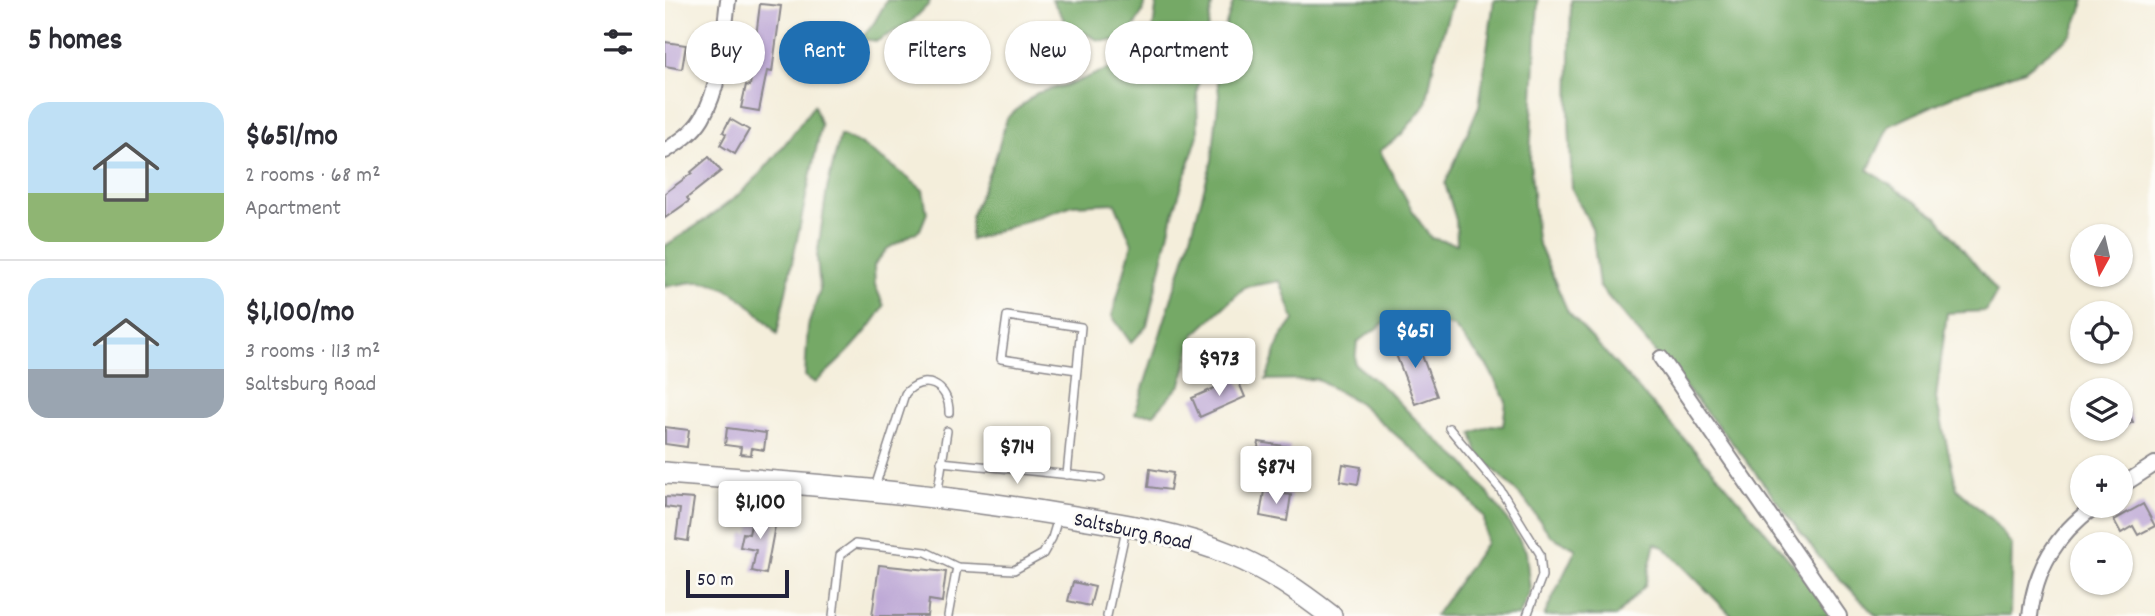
<!DOCTYPE html>
<html lang="en">
<head>
<meta charset="utf-8">
<style>
  :root { --surface:#fff; --page:#f7f7f7; --text:#2b2b33; --muted:#7c7c81; --line:#e1e1e2; --accent:#1f6fb2 }
  body { margin:0; font-family:Dekko,sans-serif; background:var(--page); color:var(--text); height:100vh; display:flex; flex-direction:column; font-size:26px; white-space:nowrap }
  * { box-sizing:border-box; margin:0 }
  p { font-size:23px; color:var(--muted) }
  .icon { flex:none; width:38px; height:38px; fill:none; stroke:currentColor; stroke-width:2; stroke-linecap:round; stroke-linejoin:round }
  .map { position:relative; flex:1; overflow:hidden }
  .side { display:flex; flex-direction:column; background:var(--surface); width:665px }
  .side>* { flex:none }
  .hud { position:absolute; left:21px; top:21px; width:665px; height:63px; display:flex; gap:14px }
  .needle { width:46px; rotate:188deg }
  .fabs { position:absolute; left:1405px; top:224px; display:grid; gap:14px }
  .fabs a { display:grid; place-items:center; width:63px; height:63px; border-radius:50%; background:var(--surface); box-shadow:0 2px 5px #0004; font-size:35px }
  .scale { position:absolute; left:21px; bottom:18px; width:103px; box-sizing:border-box; padding-left:7px; border:4px solid #22223b; border-top:0; font-size:19px; line-height:24px; white-space:nowrap; color:#22223b; -webkit-text-stroke:5px #fdfcf7; paint-order:stroke }
  .price { position:absolute; translate:-50% -60px; padding:0 16px; border-radius:7px; background:#fff; color:#222; font-size:23px; line-height:46px; filter:drop-shadow(0 2px 4px #0008) }
  .price::after { content:''; position:absolute; left:50%; top:42px; width:21px; height:16px; margin-left:-10px; background:inherit; clip-path:polygon(0 0,100% 0,50% 100%) }
  .price.active { background:var(--accent); color:#fff }
  ul { padding:0; list-style:none }
  li { display:flex; align-items:center; gap:21px; height:175px; padding:0 28px }
  li+li { border-top:2px solid var(--line) }
  li span { display:grid; place-items:center; flex:none; width:196px; height:140px; border-radius:21px; color:#555 }
  li>.icon { margin-inline-start:auto }
  span .icon { width:84px; height:84px; fill:#fffc; stroke-width:1 }
  li b { font-size:30px }
  h2 { display:flex; justify-content:space-between; align-items:center; height:84px; padding:0 28px; font-size:30px }
  .chip { padding:0 24px; border-radius:32px; background:var(--surface); box-shadow:0 2px 5px #0004; font-size:24px; line-height:63px }
  .chip.active { background:var(--accent); color:#fff }
  main { display:flex; flex:1; min-height:0 }
  .map>svg:first-child { display:block }
</style>
</head>
<body>
<main>
<section class="side">
<h2>5 homes<svg class="icon" aria-label="filters" viewBox="0 0 24 24"><path d="M4 7h16M4 17h16"/><circle cx="9" cy="7" r="2"/><circle cx="15" cy="17" r="2"/></svg></h2>
<ul>
<li><span style="background:linear-gradient(#bfe0f5 65%,#8fb573 0)"><svg class="icon" aria-label="home" viewBox="0 0 24 24"><path d="M3 11l9-7 9 7M6 9v11h12V9"/></svg></span><div><b>$651/mo</b><p>2 rooms · 68 m²</p><p>Apartment</p></div></li>
<li><span style="background:linear-gradient(#bfe0f5 65%,#9aa5b1 0)"><svg class="icon" aria-label="home" viewBox="0 0 24 24"><path d="M3 11l9-7 9 7M6 9v11h12V9"/></svg></span><div><b>$1,100/mo</b><p>3 rooms · 113 m²</p><p>Saltsburg Road</p></div></li>
</ul>
</section>
<div class="map">
<svg width="1490" height="616" viewBox="0 0 1490 616">
  <rect width="100%" height="100%" fill="#fdfcf7"/>
  <filter id="ink" filterUnits="userSpaceOnUse"><feTurbulence type="fractalNoise" baseFrequency=".0143" numOctaves="2"/><feDisplacementMap in="SourceGraphic" scale="14" xChannelSelector="R" yChannelSelector="G"/><feConvolveMatrix kernelMatrix="1 2 1 2 8 2 1 2 1" color-interpolation-filters="sRGB"/></filter>
  <filter id="wash" filterUnits="userSpaceOnUse"><feTurbulence type="fractalNoise" baseFrequency=".00686" numOctaves="4" result="noise"/><feDisplacementMap in="SourceGraphic" scale="28" xChannelSelector="R" yChannelSelector="G"/><feGaussianBlur stdDeviation="1.57" result="paint"/><feColorMatrix in="noise" values="0 0 0 0 0 0 0 0 0 0 0 0 0 0 0 0 0 1.4 0 .05"/><feComposite in="paint" operator="in"/></filter>
  <g filter="url(#wash)">
    <rect width="100%" height="100%" fill="#f4eedb"/>
    <g fill="#74a966" stroke="#4b6650" stroke-width="2">
      <polygon points="222,0 265,0 264,4 246,22 212,41 196,39 209,23"/>
      <polygon points="387,0 480,0 478,11 461,41 433,40 402,24"/>
      <polygon points="492,0 548,0 532,91 533,135 508,214 482,326 466,343 447,316 467,244 450,203 408,205 306,240 306,217 331,156 342,118 372,93 409,83 448,67 488,29"/>
      <polygon points="569,0 788,0 770,58 761,104 736,135 715,151 750,215 766,238 792,244 791,220 780,184 814,106 829,0 873,0 865,159 872,240 903,312 1055,478 1172,616 1067,616 1000,548 990,543 980,586 951,616 879,616 911,549 886,536 859,499 813,454 807,433 826,425 838,426 841,401 823,367 789,327 731,315 692,342 690,364 724,392 760,429 800,464 840,516 861,551 865,591 854,616 770,616 821,543 819,517 800,495 693,402 651,379 601,380 615,339 629,320 615,281 580,287 529,335 516,384 489,414 470,414 524,243 547,160 554,95 550,57"/>
      <polygon points="906,0 1420,0 1407,34 1360,70 1299,91 1224,126 1203,170 1271,216 1332,291 1321,311 1282,313 1271,398 1292,489 1328,521 1347,545 1345,616 1211,616 1155,558 1070,446 934,286 927,228 907,189 904,121"/>
      <path d="M149,105L156,126L112,334C94,312 63,280 33,282C22,282 11,285 0,287V246C29,227 59,209 84,185C108,161 129,133 149,105Z"/>
      <path d="M175,135L195,144L229,167L258,190L262,213L255,230L222,249L209,265L210,285L219,306C201,336 177,359 150,383L140,376L143,326L155,290L152,257L162,189Z"/>
    </g>
    <g id="blocks">
      <g fill="#bea9d6">
        <polygon points="95,4 116,6 107,72 102,71 94,111 76,108 81,85 85,86"/>
        <polygon points="0,42 21,45 17,69 0,66"/>
        <polygon points="65,119 84,130 70,154 55,145 61,134 58,132"/>
        <polygon points="44,157 56,171 22,198 24,201 0,218 0,193 27,173 26,172"/>
        <polygon points="746,337 749,344 752,342 772,396 750,404 727,344"/>
        <polygon points="572,378 580,397 535,417 527,398"/>
        <polygon points="1456,398 1468,422 1456,428"/>
        <polygon points="0,427 24,430 22,447 0,444"/>
        <polygon points="62,428 101,433 99,450 87,448 86,455 75,454 76,447 60,445"/>
        <polygon points="594,442 625,447 622,465 591,460"/>
        <polygon points="678,464 696,467 693,484 675,481"/>
        <polygon points="485,469 508,473 505,490 483,487"/>
        <polygon points="599,491 626,495 622,521 595,516"/>
        <polygon points="0,497 29,499 23,541 11,539 15,509 0,507"/>
        <polygon points="1478,504 1490,526 1473,535 1468,526 1456,533 1449,520"/>
        <polygon points="99,513 112,515 101,574 87,571 91,550 75,547 78,533 84,534 88,516 98,518"/>
        <polygon points="214,565 281,572 277,602 264,600 262,616 207,616"/>
        <polygon points="408,582 430,587 425,606 403,601"/>
      </g>
    </g>
  </g>
  <g filter="url(#ink)">
    <use href="#blocks" fill-opacity="0" stroke="#8b888b" stroke-width="2"/>
    <g fill="none" stroke-linecap="round" stroke-linejoin="round">
      <defs>
        <g id="lane">
          <polyline points="784,428 835,489 875,554 877,576 862,616"/>
          <polyline points="276,462 436,478"/>
          <polyline points="402,475 416,327 342,316 336,359 412,370"/>
          <path d="M210,487L240,394C258,372 285,385 284,413"/>
          <polyline points="272,496 282,431"/>
          <polyline points="168,616 175,555 190,544 261,552 292,567 349,570 378,554 387,538 393,518"/>
          <polyline points="283,616 292,567"/>
          <polyline points="442,616 461,529"/>
        </g>
        <g id="street">
          <path d="M0,151C14,142 28,133 37,118C57,84 58,38 63,0"/>
          <polyline points="996,358 1174,616"/>
          <polyline points="1456,486 1490,464"/>
          <path d="M1365,616C1370,568 1391,535 1430,506"/>
        </g>
        <path id="secondary" d="M0,473C132,483 266,493 397,515C455,524 512,532 567,555C604,570 635,592 666,616"/>
      </defs>
      <use href="#lane" stroke="#8b888b" stroke-width="10"/>
      <use href="#street" stroke="#8b888b" stroke-width="18"/>
      <use href="#secondary" stroke="#8b888b" stroke-width="24"/>
      <use href="#lane" stroke="#fff" stroke-width="7"/>
      <use href="#street" stroke="#fff" stroke-width="14"/>
      <use href="#secondary" stroke="#fff" stroke-width="21"/>
    </g>
  </g>
  <g text-anchor="middle" stroke-width="6" stroke-linejoin="round" paint-order="stroke">
    <g font-size="21" fill="#22223b" stroke="#fdfcf7">
      <text transform="translate(468 530) rotate(12)" y="7">Saltsburg Road</text>
    </g>
  </g>
</svg>
<div class="fabs">
<a><svg class="needle" viewBox="-14 -14 28 28"><path d="M0-13l5 13h-10z" fill="#e53935"/><path d="M0 13l5-13h-10z" fill="#7c7c81"/></svg></a>
<a><svg class="icon" aria-label="locate" viewBox="0 0 24 24"><circle cx="12" cy="12" r="6"/><path d="M12 2v4M12 18v4M2 12h4M18 12h4"/></svg></a>
<a><svg class="icon" aria-label="layers" viewBox="0 0 24 24"><path d="M12 4l9 5-9 5-9-5zM3 14l9 5 9-5"/></svg></a>
<a>+</a>
<a>−</a>
</div>
<div class="scale">50 m</div>
<b class="price active" style="left:750px;top:370px">$651</b>
<b class="price" style="left:554px;top:398px">$973</b>
<b class="price" style="left:352px;top:486px">$714</b>
<b class="price" style="left:611px;top:506px">$874</b>
<b class="price" style="left:95px;top:541px">$1,100</b>
<div class="hud">
<a class="chip">Buy</a>
<a class="chip active">Rent</a>
<a class="chip">Filters</a>
<a class="chip">New</a>
<a class="chip">Apartment</a>
</div>
</div>
</main>
</body>
</html>
